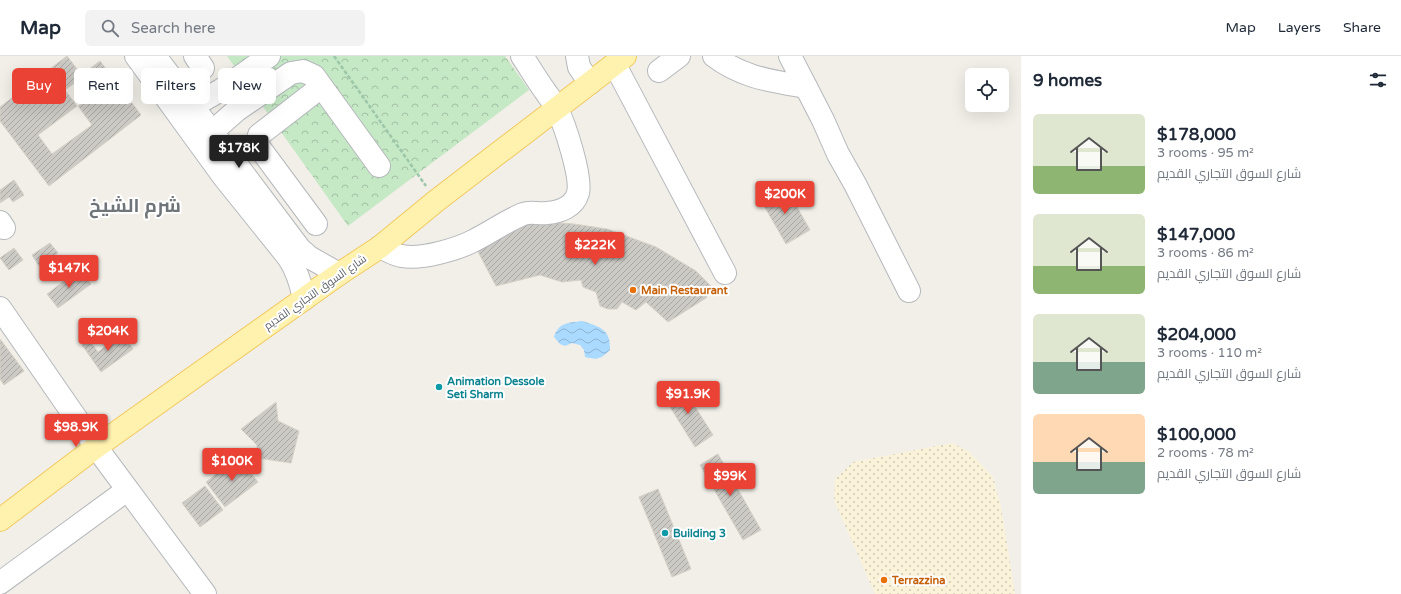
<!DOCTYPE html>
<html lang="en">
<head>
<meta charset="utf-8">
<style>
  :root { --surface:#fff; --page:#f2f2f3; --text:#1f2937; --muted:#747a83; --line:#e0e1e3; --accent:#ea4335 }
  body { margin:0; font-family:"Varela Round",Cairo,sans-serif; background:var(--page); color:var(--text); height:100vh; display:flex; flex-direction:column; font-size:15px; white-space:nowrap }
  * { box-sizing:border-box; margin:0 }
  p { font-size:13px; color:var(--muted) }
  .icon { flex:none; width:22px; height:22px; fill:none; stroke:currentColor; stroke-width:2; stroke-linecap:round; stroke-linejoin:round }
  .map { position:relative; flex:1; overflow:hidden }
  .sheet { display:flex; flex-direction:column; background:var(--surface); width:380px }
  .sheet>* { flex:none }
  .guide { position:absolute; left:12px; top:12px; width:380px; height:36px; display:flex; gap:8px }
  .tools { position:absolute; left:965px; top:12px; display:grid; gap:8px }
  .tools a { display:grid; place-items:center; width:44px; height:44px; border-radius:6px; background:var(--surface); box-shadow:0 4px 16px #0002; font-size:20px }
  .price { position:absolute; translate:-50% -34px; padding:0 9px; border-radius:4px; background:var(--accent); color:#fff; font-size:13px; line-height:26px; filter:drop-shadow(0 1px 2px #0008) }
  .price::after { content:''; position:absolute; left:50%; top:24px; width:12px; height:9px; margin-left:-6px; background:inherit; clip-path:polygon(0 0,100% 0,50% 100%) }
  .price.active { background:#222; color:#fff }
  ul { padding:0; list-style:none }
  li { display:flex; align-items:center; gap:12px; height:100px; padding:0 12px }
  li span { display:grid; place-items:center; flex:none; width:112px; height:80px; border-radius:6px; color:#555 }
  li>.icon { margin-inline-start:auto }
  span .icon { width:48px; height:48px; fill:#fffc; stroke-width:1 }
  li b { font-size:17px }
  h2 { display:flex; justify-content:space-between; align-items:center; height:48px; padding:0 12px; font-size:17px }
  .pill { padding:0 14px; border-radius:6px; background:var(--surface); box-shadow:0 4px 16px #0002; font-size:14px; line-height:36px }
  .pill.active { background:var(--accent); color:#fff }
  header { display:flex; align-items:center; gap:24px; box-sizing:border-box; height:56px; padding:0 20px; background:var(--surface); border-bottom:1px solid var(--line) }
  header strong { font-size:19px }
  nav { display:flex; gap:22px; margin-inline-start:auto; font-size:14px }
  .search { width:280px; height:36px; background:var(--page); display:flex; align-items:center; gap:10px; box-sizing:border-box; padding:0 14px; border-radius:6px; color:var(--muted); font-size:15px }
  main { display:flex; flex:1; min-height:0 }
  .map>svg:first-child { display:block }
</style>
</head>
<body>
<header>
<strong>Map</strong>
<div class="search"><svg class="icon" aria-label="search" viewBox="0 0 24 24"><circle cx="10" cy="10" r="6"/><path d="M15 15l6 6"/></svg>Search here</div>
<nav><a>Map</a><a>Layers</a><a>Share</a></nav>
</header>
<main>
<div class="map">
<svg width="1021" height="538" viewBox="0 0 1021 538">
  <defs>
    <pattern id="forest-crowns" width="20" height="18" patternUnits="userSpaceOnUse"><rect width="20" height="18" fill="#c5e8c5"/><path d="M2 6a3 3 0 1 1 6 0M12 15a3 3 0 1 1 6 0" fill="none" stroke="#a3c0a4"/></pattern>
    <pattern id="sand-dots" width="8" height="8" patternUnits="userSpaceOnUse"><rect width="8" height="8" fill="#fbf3d9"/><path d="M2 2h.1M6 6h.1" fill="none" stroke="#cec8b4" stroke-width="1.8" stroke-linecap="round"/></pattern>
    <pattern id="water-waves" width="16" height="10" patternUnits="userSpaceOnUse"><rect width="16" height="10" fill="#aadaff"/><path d="M0 5q4-4 8 0t8 0" fill="none" stroke="#8eb4d2"/></pattern>
    <pattern id="building-hatch" width="6" height="6" patternUnits="userSpaceOnUse"><rect width="6" height="6" fill="#cccac5"/><path d="M-1 1l2-2M0 6l6-6M5 7l2-2" fill="none" stroke="#a9a8a4"/></pattern>
  </defs>
  <rect width="100%" height="100%" fill="#f1efe8"/>
  <polygon fill="url(#forest-crowns)" points="227,0 505,0 529,34 348,170"/>
  <polygon fill="url(#sand-dots)" points="952,387 968,395 993,421 1001,451 1015,538 875,538 834,444 835,423 853,406"/>
  <path fill="url(#water-waves)" d="M582,265C600,271 611,273 610,294C601,303 598,304 585,301L584,294L580,289L572,287L565,290L560,288L554,281C559,266 568,267 582,265Z"/>
  <g fill="url(#building-hatch)" stroke="#d6d1c6" fill-rule="evenodd">
    <path d="M67,0L77,13L88,14L100,5L141,59L49,130L0,65V51ZM83,21L95,38L78,50L92,69L52,98L38,79L77,50L65,34Z"/>
    <polygon points="14,124 24,139 13,146 9,141 0,147 0,134"/>
    <polygon points="785,130 810,174 786,188 760,143"/>
    <polygon points="549,166 574,168 607,173 656,191 696,215 712,231 706,242 668,266 646,246 636,254 622,246 617,253 608,253 600,250 596,236 583,231 581,224 562,226 540,219 496,230 475,190 521,167"/>
    <polygon points="50,187 58,197 39,210 32,199"/>
    <polygon points="14,192 23,204 9,214 0,202"/>
    <polygon points="80,213 91,228 58,252 47,238"/>
    <polygon points="123,278 133,293 101,316 82,289 89,284 98,296"/>
    <polygon points="0,283 24,315 4,329 0,323"/>
    <polygon points="680,327 713,379 695,391 662,338"/>
    <polygon points="276,346 278,365 299,375 291,407 258,402 257,389 241,373"/>
    <polygon points="718,398 761,474 743,484 700,409"/>
    <polygon points="238,401 258,426 225,451 206,426"/>
    <polygon points="205,430 223,454 200,471 182,447"/>
    <polygon points="658,433 691,513 672,521 639,441"/>
  </g>
  <g fill="none" stroke-linecap="round" stroke-linejoin="round">
    <defs>
      <g id="minor">
        <path d="M136,0L223,120L288,201C297,214 301,228 304,243"/>
        <polyline points="155,0 300,193 309,201 339,218"/>
        <polyline points="195,0 203,12"/>
        <polyline points="577,0 579,11 590,27"/>
        <path d="M714,0C743,22 772,25 806,31"/>
        <polyline points="790,0 823,64 838,98 855,128 909,235"/>
        <polyline points="615,9 725,217"/>
        <polyline points="659,15 679,0"/>
        <polyline points="193,50 221,34 269,0"/>
        <polyline points="212,76 237,54 291,17 303,15 314,20 379,110"/>
        <polyline points="0,166 4,172"/>
        <polyline points="316,168 259,91 258,84 259,79 321,31"/>
        <path d="M380,191C387,194 394,199 402,200C421,204 458,193 475,184C491,176 506,165 523,158C531,155 538,158 547,157C560,156 574,151 578,137C582,121 565,69 557,53C554,47 549,41 545,35C537,24 530,12 522,0"/>
        <polyline points="0,252 96,391 205,538"/>
        <polyline points="0,527 127,434"/>
      </g>
      <polyline id="major" points="0,464 96,391 339,218 380,191 436,145 625,0"/>
    </defs>
    <use href="#minor" stroke="#b5b8bc" stroke-width="24"/>
    <use href="#major" stroke="#f2c960" stroke-width="24"/>
    <polyline stroke="#9cc7a9" stroke-width="2.5" stroke-dasharray="4 2" stroke-linecap="butt" points="334,0 426,130"/>
    <use href="#minor" stroke="#fff" stroke-width="22"/>
    <use href="#major" stroke="#fff2af" stroke-width="22"/>
  </g>
  <g fill="#e8710a" stroke="#fff" stroke-width="1.5">
    <circle cx="633" cy="234" r="4"/>
    <circle cx="884" cy="524" r="4"/>
  </g>
  <g fill="#0f9aa8" stroke="#fff" stroke-width="1.5">
    <circle cx="439" cy="331" r="4"/>
    <circle cx="665" cy="477" r="4"/>
  </g>
  <g text-anchor="middle" stroke-width="4" stroke-linejoin="round" paint-order="stroke">
    <g font-size="11" font-weight="bold" fill="#c56008" stroke="#fff" text-anchor="start">
      <text x="641" y="238">Main Restaurant</text>
      <text x="892" y="528">Terrazzina</text>
    </g>
    <g font-size="11" fill="#5f6368" stroke="#fff">
      <text transform="translate(315 236) rotate(-35)" y="4">شارع السوق التجاري القديم</text>
    </g>
    <g font-size="11" font-weight="bold" fill="#0d838f" stroke="#fff" text-anchor="start">
      <text x="447" y="329">Animation Dessole<tspan x="447" dy="13">Seti Sharm</tspan></text>
      <text x="673" y="481">Building 3</text>
    </g>
    <g font-size="19" font-weight="bold" fill="#70757a" stroke="#fff">
      <text x="135" y="156">شرم الشيخ</text>
    </g>
  </g>
</svg>
<div class="tools">
<a><svg class="icon" aria-label="locate" viewBox="0 0 24 24"><circle cx="12" cy="12" r="6"/><path d="M12 2v4M12 18v4M2 12h4M18 12h4"/></svg></a>
</div>
<b class="price active" style="left:239px;top:113px">$178K</b>
<b class="price" style="left:785px;top:159px">$200K</b>
<b class="price" style="left:595px;top:210px">$222K</b>
<b class="price" style="left:69px;top:233px">$147K</b>
<b class="price" style="left:108px;top:296px">$204K</b>
<b class="price" style="left:688px;top:359px">$91.9K</b>
<b class="price" style="left:76px;top:392px">$98.9K</b>
<b class="price" style="left:232px;top:426px">$100K</b>
<b class="price" style="left:730px;top:441px">$99K</b>
<div class="guide">
<a class="pill active">Buy</a>
<a class="pill">Rent</a>
<a class="pill">Filters</a>
<a class="pill">New</a>
</div>
</div>
<section class="sheet">
<h2>9 homes<svg class="icon" aria-label="filters" viewBox="0 0 24 24"><path d="M4 7h16M4 17h16"/><circle cx="9" cy="7" r="2"/><circle cx="15" cy="17" r="2"/></svg></h2>
<ul>
<li><span style="background:linear-gradient(#dfe7d0 65%,#8fb573 0)"><svg class="icon" aria-label="home" viewBox="0 0 24 24"><path d="M3 11l9-7 9 7M6 9v11h12V9"/></svg></span><div><b>$178,000</b><p>3 rooms · 95 m²</p><p>شارع السوق التجاري القديم</p></div></li>
<li><span style="background:linear-gradient(#dfe7d0 65%,#8fb573 0)"><svg class="icon" aria-label="home" viewBox="0 0 24 24"><path d="M3 11l9-7 9 7M6 9v11h12V9"/></svg></span><div><b>$147,000</b><p>3 rooms · 86 m²</p><p>شارع السوق التجاري القديم</p></div></li>
<li><span style="background:linear-gradient(#dfe7d0 60%,#7fa58c 0)"><svg class="icon" aria-label="home" viewBox="0 0 24 24"><path d="M3 11l9-7 9 7M6 9v11h12V9"/></svg></span><div><b>$204,000</b><p>3 rooms · 110 m²</p><p>شارع السوق التجاري القديم</p></div></li>
<li><span style="background:linear-gradient(#ffd9b3 60%,#7fa58c 0)"><svg class="icon" aria-label="home" viewBox="0 0 24 24"><path d="M3 11l9-7 9 7M6 9v11h12V9"/></svg></span><div><b>$100,000</b><p>2 rooms · 78 m²</p><p>شارع السوق التجاري القديم</p></div></li>
</ul>
</section>
</main>
</body>
</html>
